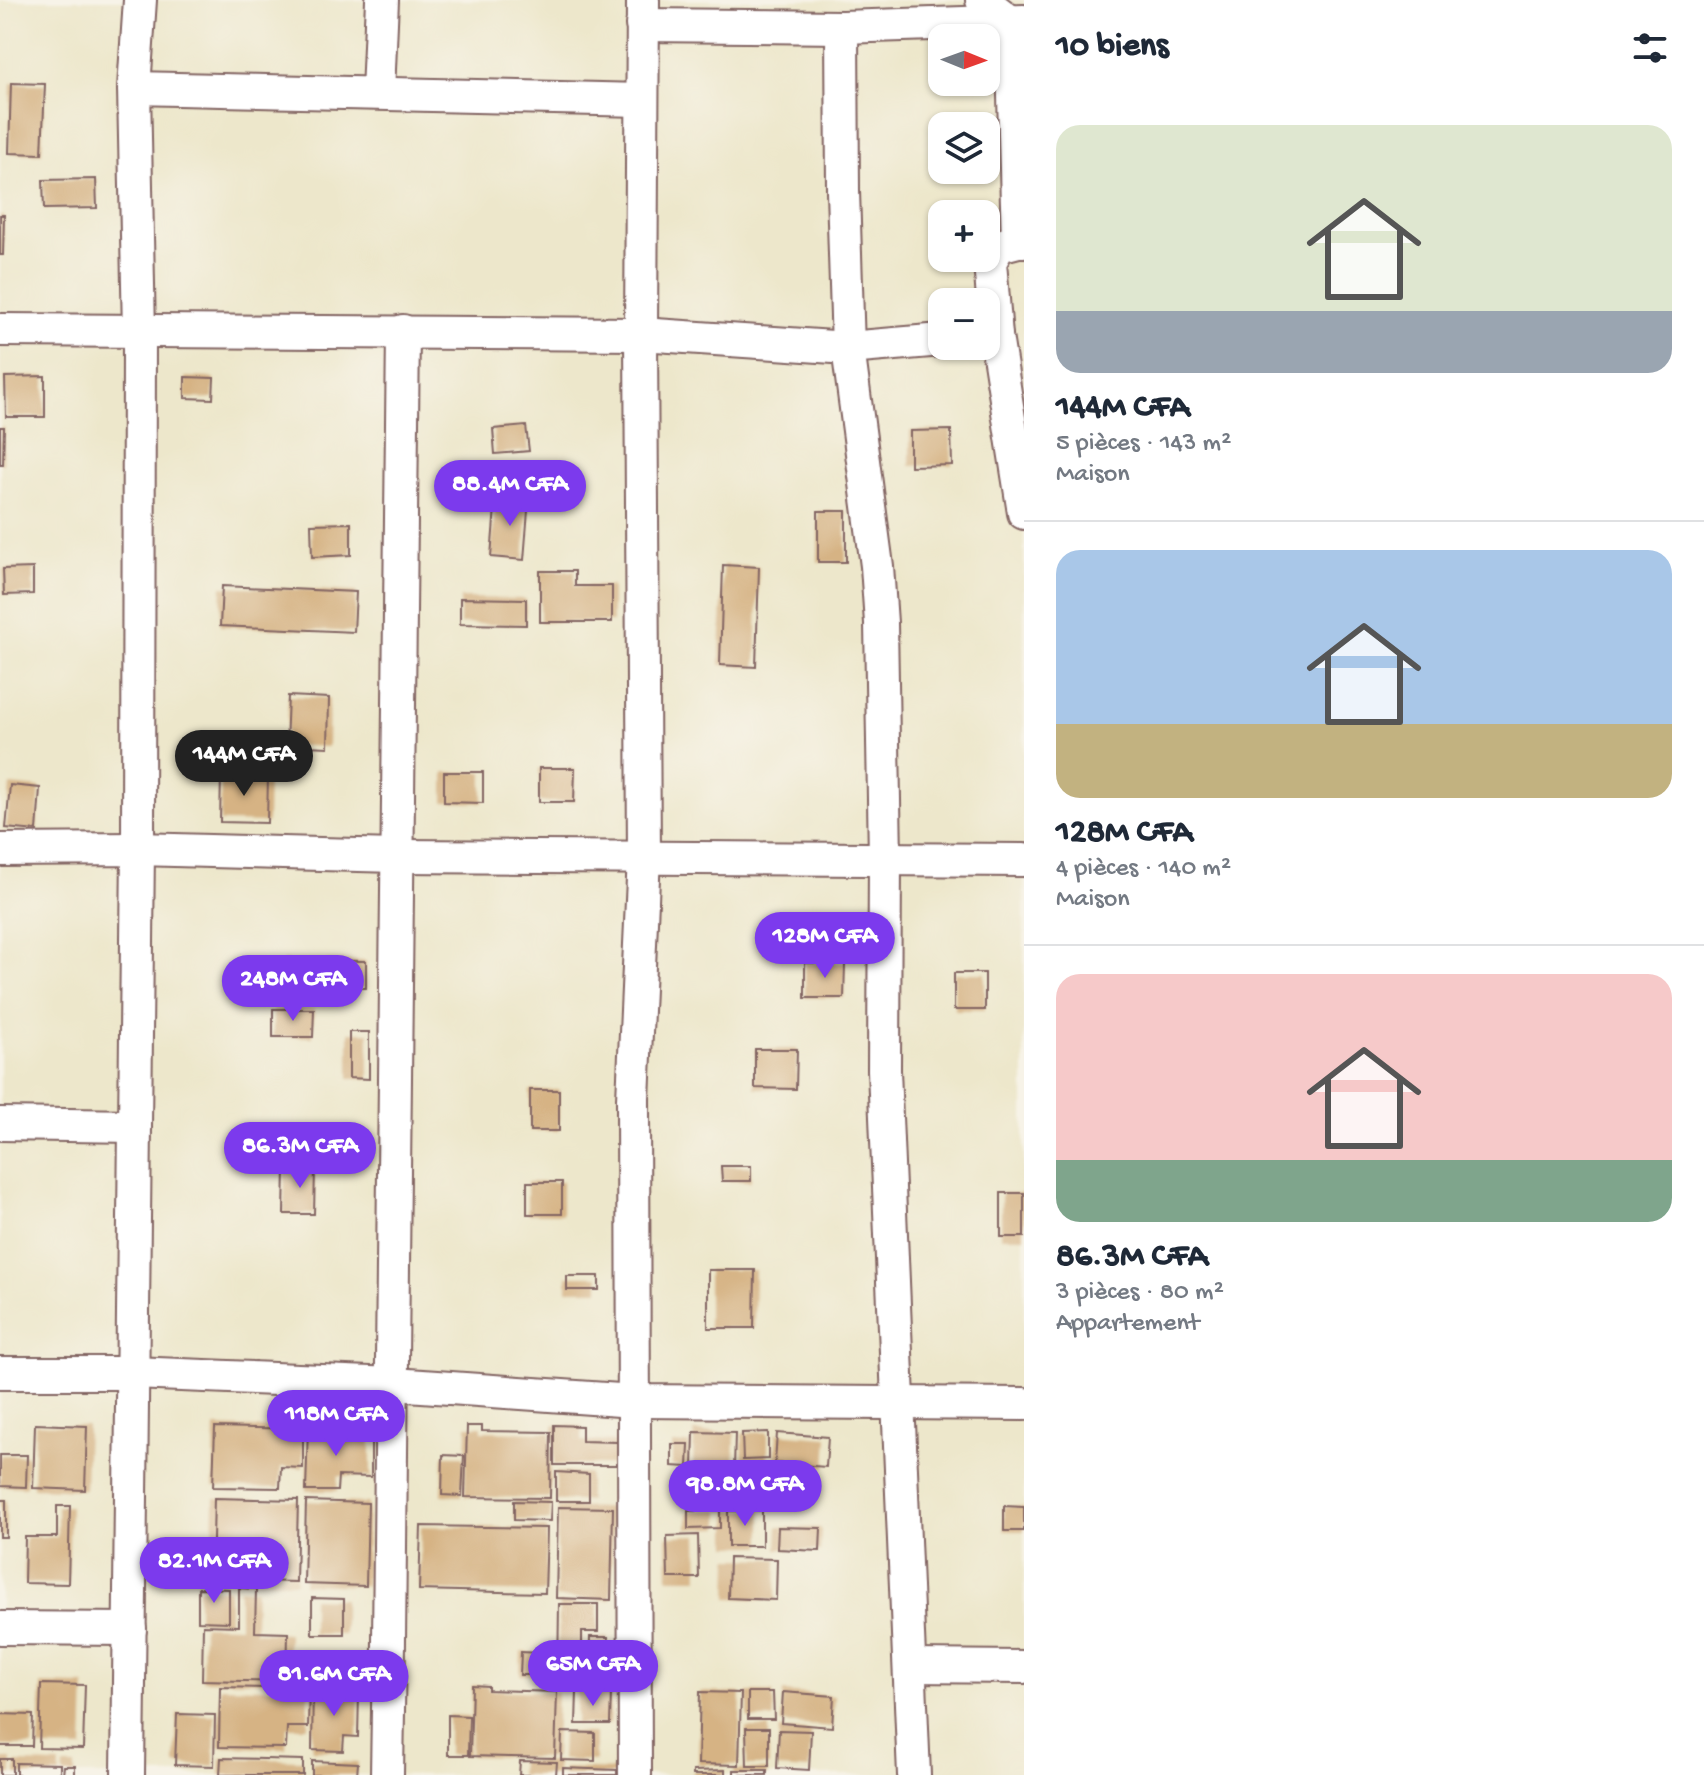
<!DOCTYPE html>
<html lang="fr">
<head>
<meta charset="utf-8">
<style>
  :root { --surface:#fff; --page:#f6f6f7; --text:#1f2937; --muted:#747a83; --line:#e0e1e3; --accent:#7c3aed }
  body { margin:0; font-family:"Gochi Hand",sans-serif; background:var(--page); color:var(--text); height:100vh; display:flex; flex-direction:column; font-size:30px; white-space:nowrap }
  * { box-sizing:border-box; margin:0 }
  p { font-size:26px; color:var(--muted) }
  .icon { flex:none; width:44px; height:44px; fill:none; stroke:currentColor; stroke-width:2; stroke-linecap:round; stroke-linejoin:round }
  .map { position:relative; flex:1; overflow:hidden }
  .details { display:flex; flex-direction:column; background:var(--surface); width:680px }
  .details>* { flex:none }
  .needle { width:52px; rotate:91deg }
  .controls { position:absolute; left:928px; top:24px; display:grid; gap:16px }
  .controls a { display:grid; place-items:center; width:72px; height:72px; border-radius:16px; background:var(--surface); box-shadow:0 2px 6px #0004; font-size:40px }
  .price { position:absolute; translate:-50% -68px; padding:0 18px; border-radius:28px; background:var(--accent); color:#fff; font-size:26px; line-height:52px; filter:drop-shadow(0 2px 4px #0008) }
  .price::after { content:''; position:absolute; left:50%; top:48px; width:24px; height:18px; margin-left:-12px; background:inherit; clip-path:polygon(0 0,100% 0,50% 100%) }
  .price.current { background:#222; color:#fff }
  ul { padding:0; list-style:none }
  li { display:grid; align-content:center; gap:16px; height:424px; padding:0 32px }
  li+li { border-top:2px solid var(--line) }
  li span { display:grid; place-items:center; height:248px; border-radius:24px; color:#555 }
  li>.icon { margin-inline-start:auto }
  span .icon { width:144px; height:144px; fill:#fffc; stroke-width:1 }
  li b { font-size:34px }
  h2 { display:flex; justify-content:space-between; align-items:center; height:96px; padding:0 32px; font-size:34px }
  main { display:flex; flex:1; min-height:0 }
  .map>svg:first-child { display:block }
</style>
</head>
<body>
<main>
<div class="map">
<svg width="1024" height="1775" viewBox="0 0 1024 1775">
  <rect width="100%" height="100%" fill="#f7f3e8"/>
  <filter id="ink" filterUnits="userSpaceOnUse"><feTurbulence type="fractalNoise" baseFrequency=".0125" numOctaves="2"/><feDisplacementMap in="SourceGraphic" scale="16" xChannelSelector="R" yChannelSelector="G"/><feConvolveMatrix kernelMatrix="1 2 1 2 8 2 1 2 1" color-interpolation-filters="sRGB"/></filter>
  <filter id="wash" filterUnits="userSpaceOnUse"><feTurbulence type="fractalNoise" baseFrequency=".006" numOctaves="4" result="noise"/><feDisplacementMap in="SourceGraphic" scale="32" xChannelSelector="R" yChannelSelector="G"/><feGaussianBlur stdDeviation="1.8" result="paint"/><feColorMatrix in="noise" values="0 0 0 0 0 0 0 0 0 0 0 0 0 0 0 0 0 1.4 0 .05"/><feComposite in="paint" operator="in"/></filter>
  <g filter="url(#wash)">
    <rect width="100%" height="100%" fill="#ede7cb"/>
    <g id="blocks">
      <g fill="#d6b384">
        <polygon points="11,83 45,84 42,154 9,153"/>
        <polygon points="96,179 97,208 44,209 43,180"/>
        <polygon points="0,215 4,215 3,255 0,255"/>
        <polygon points="45,376 45,417 6,417 5,377"/>
        <polygon points="185,377 214,378 213,399 185,398"/>
        <polygon points="526,426 529,451 495,454 493,429"/>
        <polygon points="0,427 4,427 3,464 0,464"/>
        <polygon points="951,430 952,465 910,466 910,431"/>
        <polygon points="496,495 529,498 524,560 491,557"/>
        <rect x="818" y="511" width="28" height="51"/>
        <polygon points="351,523 351,555 312,557 311,524"/>
        <polygon points="723,565 759,567 756,667 720,665"/>
        <polygon points="33,568 33,594 4,595 3,569"/>
        <polygon points="540,571 575,571 575,586 612,586 612,622 540,622"/>
        <polygon points="222,586 356,592 354,632 220,626"/>
        <polygon points="460,598 526,599 526,625 460,624"/>
        <polygon points="288,696 329,698 328,747 286,745"/>
        <polygon points="539,768 575,768 574,802 539,802"/>
        <polygon points="444,772 483,772 483,803 444,802"/>
        <polygon points="221,774 268,775 267,823 220,822"/>
        <polygon points="10,785 40,788 37,831 6,828"/>
        <polygon points="283,960 366,961 366,988 283,988"/>
        <polygon points="805,963 845,963 844,998 805,998"/>
        <rect x="954" y="973" width="31" height="37"/>
        <polygon points="273,1009 314,1009 313,1037 273,1037"/>
        <polygon points="349,1032 369,1032 369,1079 349,1078"/>
        <polygon points="755,1049 797,1049 796,1089 755,1088"/>
        <rect x="530" y="1090" width="29" height="41"/>
        <polygon points="721,1166 751,1166 751,1181 722,1181"/>
        <polygon points="285,1167 315,1167 314,1214 284,1214"/>
        <rect x="527" y="1182" width="35" height="32"/>
        <rect x="1001" y="1193" width="23" height="44"/>
        <polygon points="708,1270 755,1270 754,1328 708,1328"/>
        <rect x="567" y="1276" width="32" height="14"/>
        <polygon points="35,1424 87,1426 85,1490 33,1488"/>
        <polygon points="554,1425 582,1426 582,1441 617,1442 617,1465 554,1465"/>
        <polygon points="467,1426 482,1426 482,1431 551,1432 550,1498 465,1497"/>
        <polygon points="215,1427 303,1429 303,1468 281,1467 280,1488 213,1487"/>
        <polygon points="308,1427 324,1427 324,1432 371,1433 371,1477 338,1476 337,1491 306,1491"/>
        <polygon points="694,1432 735,1433 733,1506 692,1504"/>
        <polygon points="768,1432 768,1459 743,1460 742,1433"/>
        <polygon points="777,1433 828,1437 826,1467 775,1463"/>
        <polygon points="672,1444 689,1444 688,1467 672,1466"/>
        <polygon points="0,1455 27,1455 26,1487 0,1486"/>
        <polygon points="443,1455 464,1456 462,1496 442,1495"/>
        <polygon points="740,1468 763,1468 763,1506 740,1507"/>
        <polygon points="773,1470 805,1472 804,1510 772,1509"/>
        <polygon points="556,1472 589,1474 589,1501 556,1501"/>
        <polygon points="214,1498 298,1500 296,1582 212,1580"/>
        <rect x="0" y="1500" width="6" height="37"/>
        <polygon points="306,1501 368,1503 366,1586 304,1584"/>
        <polygon points="514,1501 551,1502 550,1521 514,1520"/>
        <polygon points="57,1506 70,1506 68,1584 24,1583 25,1537 57,1537"/>
        <polygon points="1004,1506 1024,1507 1024,1531 1004,1531"/>
        <polygon points="558,1507 613,1508 611,1600 556,1598"/>
        <polygon points="720,1510 720,1528 688,1529 688,1511"/>
        <polygon points="762,1510 762,1546 728,1546 728,1511"/>
        <polygon points="421,1526 547,1528 545,1593 419,1590"/>
        <polygon points="778,1527 821,1528 820,1551 777,1549"/>
        <polygon points="698,1535 699,1578 668,1578 667,1536"/>
        <polygon points="729,1558 777,1559 776,1600 728,1598"/>
        <polygon points="198,1588 229,1589 229,1622 198,1621"/>
        <polygon points="239,1588 256,1589 255,1632 288,1633 287,1682 202,1680 203,1625 239,1626"/>
        <polygon points="312,1598 344,1599 344,1634 312,1634"/>
        <polygon points="559,1604 598,1604 598,1632 582,1632 582,1675 558,1674"/>
        <polygon points="590,1637 608,1637 607,1676 589,1676"/>
        <polygon points="521,1652 538,1653 537,1675 520,1675"/>
        <polygon points="41,1684 85,1685 83,1749 39,1748"/>
        <polygon points="472,1685 488,1686 488,1690 557,1692 555,1758 470,1756"/>
        <polygon points="313,1686 329,1687 329,1692 359,1692 358,1737 344,1736 343,1751 312,1750"/>
        <polygon points="220,1687 309,1689 308,1727 287,1727 286,1748 219,1747"/>
        <polygon points="577,1691 611,1692 610,1724 576,1724"/>
        <polygon points="700,1692 741,1693 739,1765 698,1764"/>
        <polygon points="748,1692 773,1692 774,1719 748,1719"/>
        <polygon points="783,1692 834,1696 832,1727 781,1723"/>
        <polygon points="0,1714 33,1715 32,1746 0,1746"/>
        <polygon points="177,1714 215,1715 214,1766 175,1765"/>
        <polygon points="448,1715 469,1716 468,1755 448,1755"/>
        <polygon points="746,1728 769,1728 769,1766 747,1766"/>
        <polygon points="779,1730 811,1731 809,1770 777,1768"/>
        <polygon points="562,1732 595,1733 595,1761 561,1760"/>
        <polygon points="221,1758 303,1760 303,1775 220,1775"/>
        <rect x="0" y="1759" width="12" height="16"/>
        <polygon points="312,1761 358,1763 357,1775 312,1775"/>
        <polygon points="520,1761 557,1762 556,1775 519,1775"/>
        <polygon points="16,1763 60,1764 60,1775 16,1775"/>
        <polygon points="64,1766 75,1766 75,1775 63,1775"/>
        <polygon points="563,1768 617,1770 617,1775 563,1775"/>
        <polygon points="725,1770 725,1775 693,1775 693,1771"/>
        <rect x="734" y="1770" width="33" height="5"/>
      </g>
    </g>
  </g>
  <g filter="url(#ink)">
    <use href="#blocks" fill-opacity="0" stroke="#836563" stroke-width="2"/>
    <g fill="none" stroke-linecap="round" stroke-linejoin="round">
      <defs>
        <g id="minor">
          <polyline points="982,0 1012,23 1018,241 1024,241"/>
          <polyline points="642,25 842,27"/>
          <polyline points="134,88 642,100"/>
          <polyline points="378,92 382,0"/>
          <polyline points="0,330 641,334 848,348 942,340"/>
          <polyline points="996,336 990,262 999,246 1018,241"/>
          <polyline points="986,337 996,336 1024,513"/>
          <polyline points="0,850 138,849 396,856 1024,860"/>
          <polyline points="0,1124 135,1126"/>
          <polyline points="0,1373 133,1373 394,1384 634,1401 1024,1404"/>
          <polyline points="0,1628 130,1629"/>
          <polyline points="910,1666 1024,1667"/>
          <polyline points="128,1775 138,849 139,333 134,88 140,0"/>
          <path d="M387,1775C395,1294 397,813 403,331"/>
          <polyline points="635,1775 633,1099 644,856 641,334 643,0"/>
          <polyline points="914,1775 884,1070 885,858 881,623 877,566 848,348 843,191 842,27 1024,21"/>
        </g>
      </defs>
      <use href="#minor" stroke="#836563" stroke-width="36"/>
      <use href="#minor" stroke="#fff" stroke-width="32"/>
    </g>
  </g>
</svg>
<div class="controls">
<a><svg class="needle" viewBox="-14 -14 28 28"><path d="M0-13l5 13h-10z" fill="#e53935"/><path d="M0 13l5-13h-10z" fill="#747a83"/></svg></a>
<a><svg class="icon" aria-label="layers" viewBox="0 0 24 24"><path d="M12 4l9 5-9 5-9-5zM3 14l9 5 9-5"/></svg></a>
<a>+</a>
<a>−</a>
</div>
<b class="price" style="left:510px;top:528px">88.4M CFA</b>
<b class="price current" style="left:244px;top:798px">144M CFA</b>
<b class="price" style="left:825px;top:980px">128M CFA</b>
<b class="price" style="left:293px;top:1023px">248M CFA</b>
<b class="price" style="left:300px;top:1190px">86.3M CFA</b>
<b class="price" style="left:336px;top:1458px">118M CFA</b>
<b class="price" style="left:745px;top:1528px">98.8M CFA</b>
<b class="price" style="left:214px;top:1605px">82.1M CFA</b>
<b class="price" style="left:593px;top:1708px">65M CFA</b>
<b class="price" style="left:334px;top:1718px">81.6M CFA</b>
</div>
<section class="details">
<h2>10 biens<svg class="icon" aria-label="filters" viewBox="0 0 24 24"><path d="M4 7h16M4 17h16"/><circle cx="9" cy="7" r="2"/><circle cx="15" cy="17" r="2"/></svg></h2>
<ul>
<li><span style="background:linear-gradient(#dfe7d0 75%,#9aa5b1 0)"><svg class="icon" aria-label="home" viewBox="0 0 24 24"><path d="M3 11l9-7 9 7M6 9v11h12V9"/></svg></span><div><b>144M CFA</b><p>5 pièces · 143 m²</p><p>Maison</p></div></li>
<li><span style="background:linear-gradient(#a9c7e8 70%,#c2b280 0)"><svg class="icon" aria-label="home" viewBox="0 0 24 24"><path d="M3 11l9-7 9 7M6 9v11h12V9"/></svg></span><div><b>128M CFA</b><p>4 pièces · 140 m²</p><p>Maison</p></div></li>
<li><span style="background:linear-gradient(#f6c9c9 75%,#7fa58c 0)"><svg class="icon" aria-label="home" viewBox="0 0 24 24"><path d="M3 11l9-7 9 7M6 9v11h12V9"/></svg></span><div><b>86.3M CFA</b><p>3 pièces · 80 m²</p><p>Appartement</p></div></li>
</ul>
</section>
</main>
</body>
</html>
